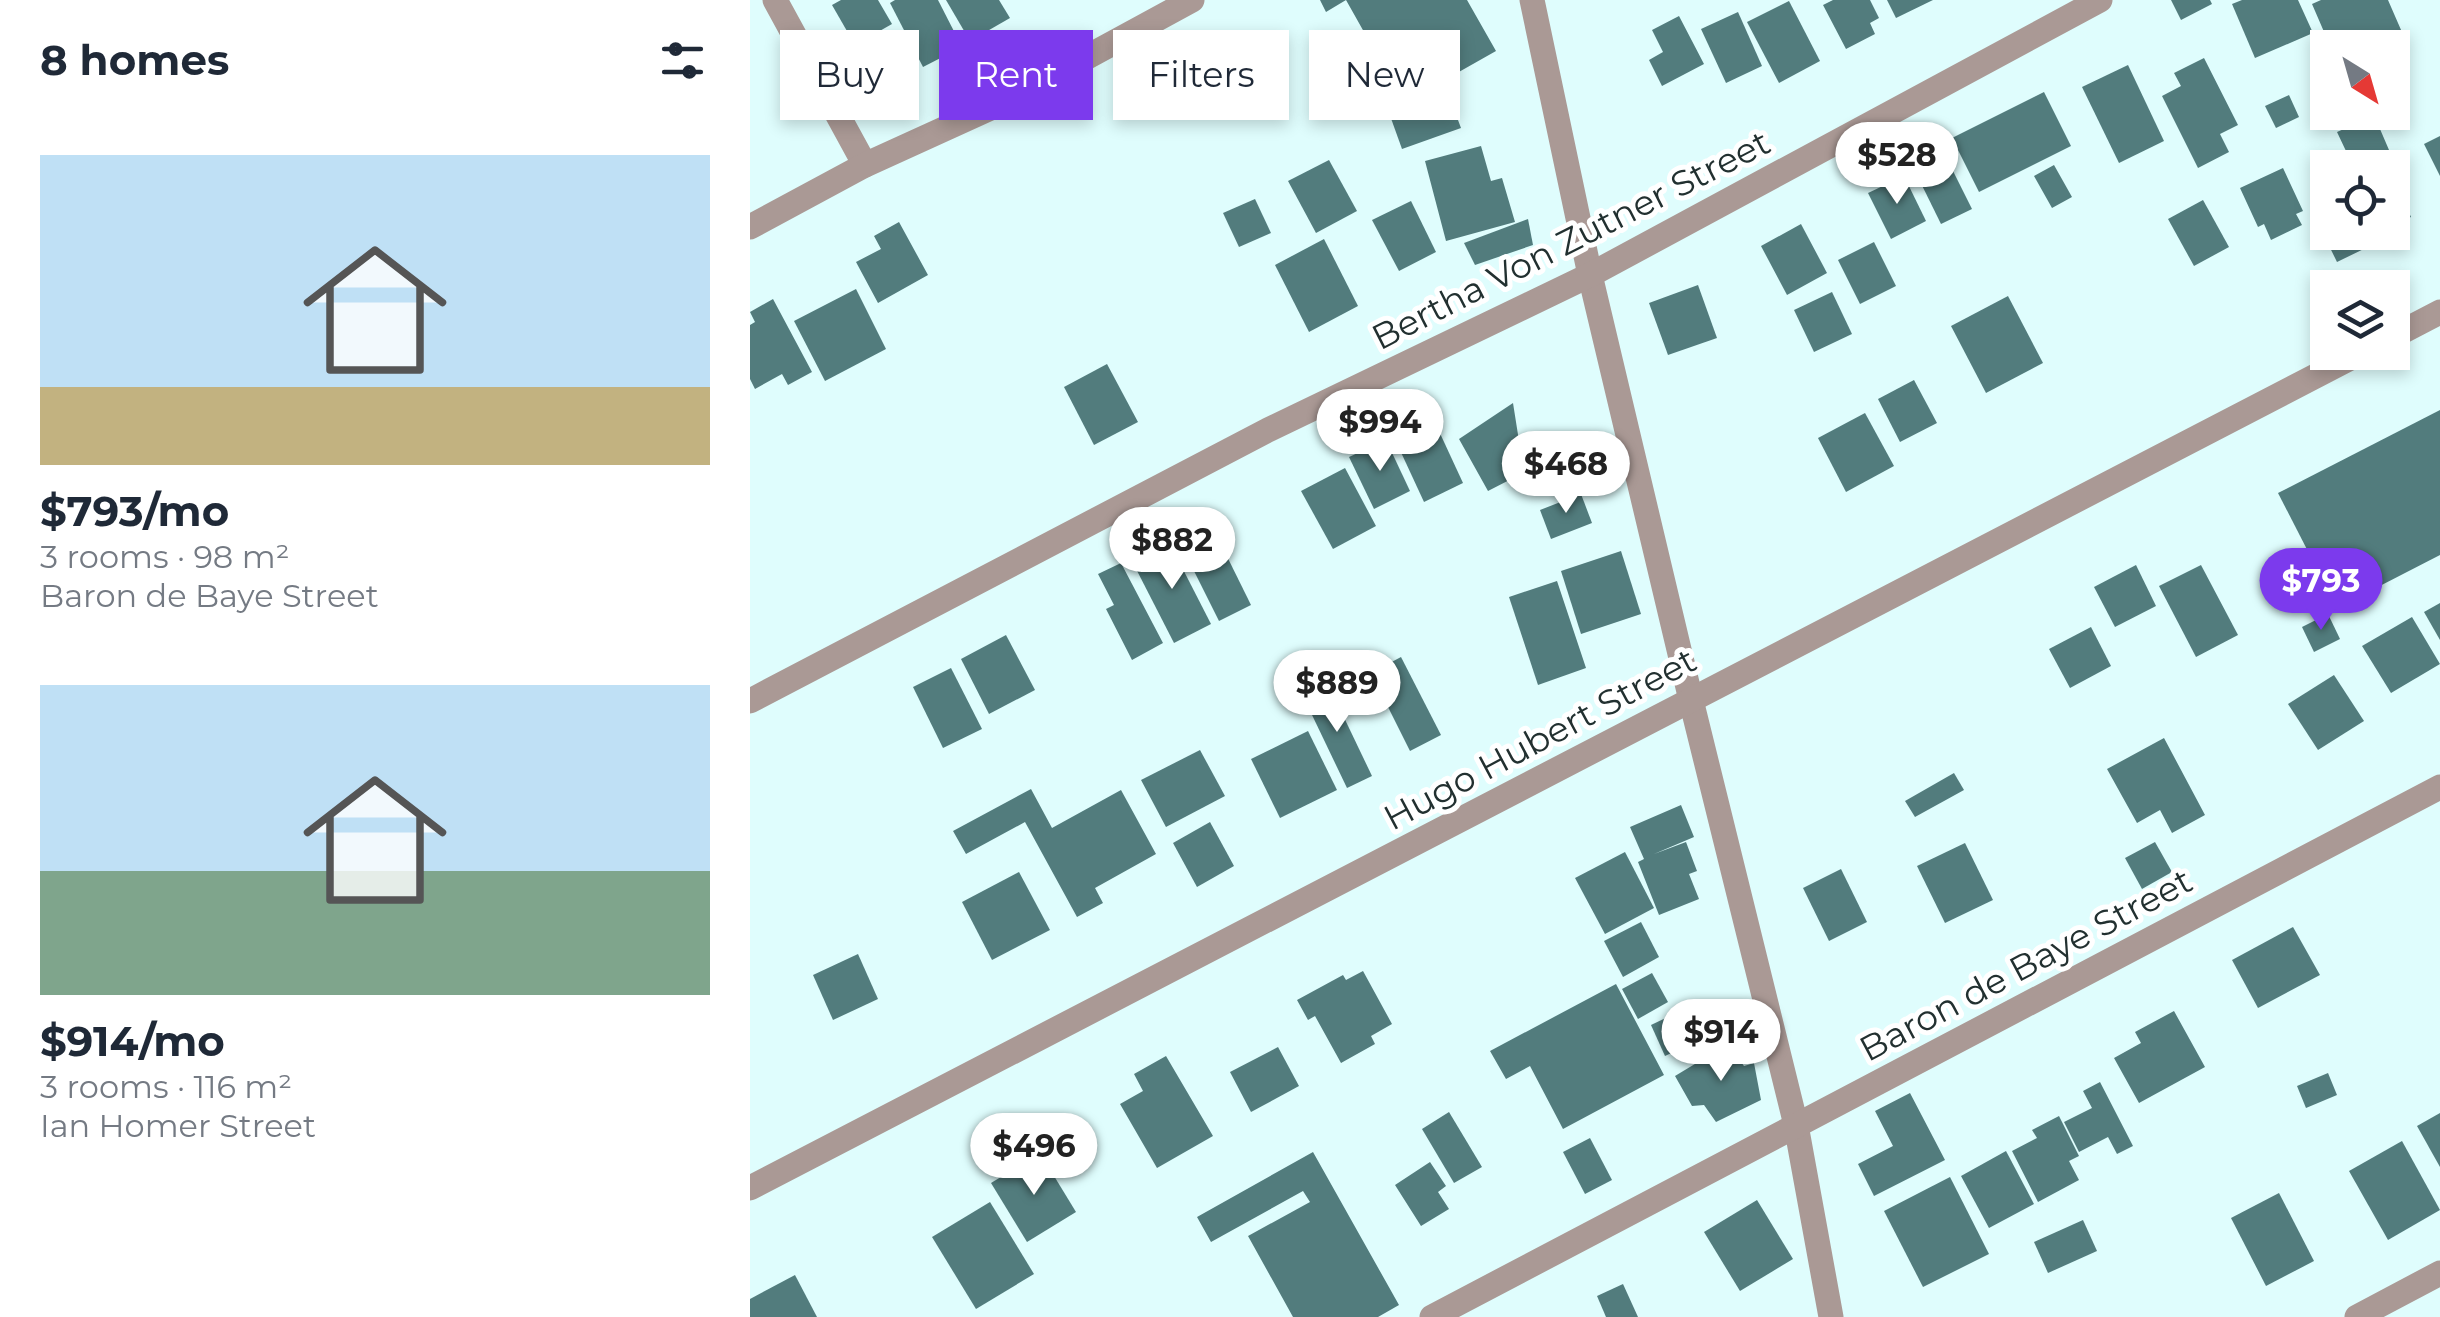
<!DOCTYPE html>
<html lang="en">
<head>
<meta charset="utf-8">
<style>
  :root { --surface:#fff; --page:#f6f6f7; --text:#1f2937; --muted:#747a83; --accent:#7c3aed }
  body { margin:0; font-family:Montserrat,sans-serif; background:var(--page); color:var(--text); height:100vh; display:flex; flex-direction:column; font-size:38px; white-space:nowrap }
  * { box-sizing:border-box; margin:0 }
  p { font-size:32px; color:var(--muted) }
  .icon { flex:none; width:55px; height:55px; fill:none; stroke:currentColor; stroke-width:2; stroke-linecap:round; stroke-linejoin:round }
  .map { position:relative; flex:1; overflow:hidden }
  .side { display:flex; flex-direction:column; background:var(--surface); width:750px }
  .side>* { flex:none }
  .hud { position:absolute; left:30px; top:30px; width:950px; height:90px; display:flex; gap:20px }
  .needle { width:65px; rotate:143deg }
  .tools { position:absolute; left:1560px; top:30px; display:grid; gap:20px }
  .tools a { display:grid; place-items:center; width:100px; height:100px; border-radius:0px; background:var(--surface); box-shadow:0 5px 15px #0003; font-size:50px }
  .price { position:absolute; translate:-50% -85px; padding:0 22px; border-radius:35px; background:#fff; color:#222; font-size:32px; line-height:65px; filter:drop-shadow(0 2px 5px #0008) }
  .price::after { content:''; position:absolute; left:50%; top:60px; width:30px; height:22px; margin-left:-15px; background:inherit; clip-path:polygon(0 0,100% 0,50% 100%) }
  .price.active { background:var(--accent); color:#fff }
  ul { padding:0; list-style:none }
  li { display:grid; align-content:center; gap:20px; height:530px; padding:0 40px }
  li span { display:grid; place-items:center; height:310px; border-radius:0px; color:#555 }
  li>.icon { margin-inline-start:auto }
  span .icon { width:180px; height:180px; fill:#fffc; stroke-width:1 }
  li b { font-size:42px }
  h2 { display:flex; justify-content:space-between; align-items:center; height:120px; padding:0 40px; font-size:42px }
  .tag { padding:0 35px; border-radius:0px; background:var(--surface); box-shadow:0 5px 15px #0003; font-size:35px; line-height:90px }
  .tag.active { background:var(--accent); color:#fff }
  main { display:flex; flex:1; min-height:0 }
  .map>svg:first-child { display:block }
</style>
</head>
<body>
<main>
<section class="side">
<h2>8 homes<svg class="icon" aria-label="filters" viewBox="0 0 24 24"><path d="M4 7h16M4 17h16"/><circle cx="9" cy="7" r="2"/><circle cx="15" cy="17" r="2"/></svg></h2>
<ul>
<li><span style="background:linear-gradient(#bfe0f5 75%,#c2b280 0)"><svg class="icon" aria-label="home" viewBox="0 0 24 24"><path d="M3 11l9-7 9 7M6 9v11h12V9"/></svg></span><div><b>$793/mo</b><p>3 rooms · 98 m²</p><p>Baron de Baye Street</p></div></li>
<li><span style="background:linear-gradient(#bfe0f5 60%,#7fa58c 0)"><svg class="icon" aria-label="home" viewBox="0 0 24 24"><path d="M3 11l9-7 9 7M6 9v11h12V9"/></svg></span><div><b>$914/mo</b><p>3 rooms · 116 m²</p><p>Ian Homer Street</p></div></li>
</ul>
</section>
<div class="map">
<svg width="1690" height="1317" viewBox="0 0 1690 1317">
  <rect width="100%" height="100%" fill="#dffdfd"/>
  <g fill="#527c7d">
    <polygon points="91,0 128,0 142,24 105,45 82,5"/>
    <polygon points="145,0 188,0 212,47 173,67 140,3"/>
    <polygon points="196,0 249,0 260,18 220,41"/>
    <polygon points="570,0 717,0 746,51 654,103 596,0 576,12"/>
    <polygon points="1083,0 1120,0 1129,18 1120,23 1125,34 1096,49 1073,5"/>
    <polygon points="1137,0 1183,0 1146,18"/>
    <polygon points="1421,0 1460,0 1462,4 1431,20"/>
    <polygon points="1492,0 1548,0 1563,33 1505,58 1482,4"/>
    <polygon points="1571,0 1638,0 1658,46 1642,53 1642,48 1581,48 1562,4"/>
    <polygon points="1039,1 1070,61 1029,83 997,22"/>
    <polygon points="988,12 1012,66 976,83 951,29"/>
    <polygon points="929,16 954,64 912,86 899,60 913,52 902,30"/>
    <polygon points="1454,58 1488,125 1470,134 1479,152 1448,168 1412,96 1431,86 1424,73"/>
    <polygon points="1378,65 1414,141 1369,163 1332,87"/>
    <polygon points="696,88 711,128 652,149 638,110"/>
    <polygon points="1294,92 1321,146 1229,192 1202,138"/>
    <polygon points="1539,95 1549,117 1526,128 1515,106"/>
    <polygon points="1614,120 1617,126 1627,122 1639,150 1632,153 1638,168 1604,168 1587,132"/>
    <polygon points="1690,136 1690,176 1674,144"/>
    <polygon points="1189,143 1222,209 1191,224 1159,159"/>
    <polygon points="731,146 741,181 752,178 765,222 696,241 675,161"/>
    <polygon points="579,160 607,211 566,233 538,181"/>
    <polygon points="1304,165 1322,197 1302,208 1284,176"/>
    <polygon points="1533,168 1553,211 1546,214 1552,225 1521,240 1514,224 1508,227 1490,188"/>
    <polygon points="1154,176 1176,221 1141,239 1118,193"/>
    <polygon points="1642,176 1661,217 1642,225"/>
    <polygon points="1578,198 1578,232 1616,232 1622,245 1587,262 1560,207"/>
    <polygon points="505,199 521,233 489,247 473,213"/>
    <polygon points="1453,200 1479,247 1444,266 1418,219"/>
    <polygon points="661,201 686,252 649,271 622,220"/>
    <polygon points="778,219 783,245 725,265 714,243"/>
    <polygon points="149,222 178,275 128,303 106,262 131,249 124,236"/>
    <polygon points="1051,224 1077,273 1037,295 1011,246"/>
    <polygon points="574,239 608,306 559,332 525,265"/>
    <polygon points="1124,242 1146,286 1110,304 1088,260"/>
    <polygon points="948,285 967,338 918,355 899,303"/>
    <polygon points="106,289 136,349 75,381 44,321"/>
    <polygon points="1082,292 1102,334 1064,352 1044,310"/>
    <polygon points="1258,296 1293,363 1236,393 1201,326"/>
    <polygon points="23,299 62,372 38,385 32,374 5,389 0,379 0,325 5,322 0,312"/>
    <polygon points="357,364 388,422 344,445 314,387"/>
    <polygon points="1164,380 1187,423 1150,442 1128,399"/>
    <polygon points="763,403 769,441 761,448 773,473 738,491 709,439"/>
    <polygon points="1690,410 1690,555 1587,608 1528,493"/>
    <polygon points="1115,413 1144,466 1096,492 1068,438"/>
    <polygon points="688,429 713,483 674,502 649,448"/>
    <polygon points="836,436 850,470 796,493 782,459"/>
    <polygon points="636,440 660,491 624,509 599,457"/>
    <polygon points="595,468 626,526 583,549 551,491"/>
    <polygon points="831,494 842,523 801,539 790,510"/>
    <polygon points="459,520 501,605 469,621 426,535"/>
    <polygon points="419,542 461,624 424,643 382,561"/>
    <polygon points="871,551 891,614 831,634 811,571"/>
    <polygon points="371,563 413,643 382,660 356,609 364,605 348,574"/>
    <polygon points="1386,565 1406,606 1365,627 1344,587"/>
    <polygon points="1451,565 1488,635 1446,657 1409,586"/>
    <polygon points="807,581 836,668 788,685 759,597"/>
    <polygon points="1690,603 1690,640 1674,612"/>
    <polygon points="1578,614 1590,639 1564,652 1552,627"/>
    <polygon points="1662,617 1690,664 1641,693 1612,646"/>
    <polygon points="1341,627 1361,666 1320,688 1299,649"/>
    <polygon points="256,635 285,690 239,714 211,659"/>
    <polygon points="651,657 691,735 660,751 621,673"/>
    <polygon points="201,668 232,729 193,748 163,687"/>
    <polygon points="1584,675 1614,721 1568,750 1538,704"/>
    <polygon points="577,682 622,776 597,788 552,694"/>
    <polygon points="558,731 587,790 530,818 501,759"/>
    <polygon points="1414,738 1455,815 1422,833 1410,810 1387,823 1357,769"/>
    <polygon points="450,750 475,796 416,827 391,780"/>
    <polygon points="1204,773 1214,790 1165,817 1155,801"/>
    <polygon points="281,789 302,828 371,790 406,854 345,888 353,903 327,917 275,822 216,854 203,831"/>
    <polygon points="931,805 944,837 904,854 936,842 947,871 939,874 949,899 909,915 888,862 894,859 880,827"/>
    <polygon points="460,822 484,866 447,887 423,843"/>
    <polygon points="1405,842 1422,872 1392,889 1375,858"/>
    <polygon points="1215,843 1243,900 1195,923 1167,866"/>
    <polygon points="875,852 904,908 855,934 825,878"/>
    <polygon points="1091,869 1117,922 1079,941 1053,888"/>
    <polygon points="269,872 300,930 242,960 212,902"/>
    <polygon points="891,922 909,957 873,977 854,941"/>
    <polygon points="1543,927 1570,975 1508,1008 1482,960"/>
    <polygon points="108,954 128,999 83,1020 63,975"/>
    <polygon points="613,971 642,1024 621,1036 625,1044 591,1063 565,1016 558,1020 547,1000 593,975 596,980"/>
    <polygon points="902,973 918,1002 888,1019 872,989"/>
    <polygon points="866,984 914,1075 813,1129 780,1066 756,1079 740,1051"/>
    <polygon points="945,1004 960,1035 915,1056 901,1025"/>
    <polygon points="1424,1011 1455,1067 1389,1103 1364,1058 1391,1043 1385,1032"/>
    <polygon points="978,1044 994,1066 1004,1063 1011,1100 966,1122 954,1105 942,1106 925,1076"/>
    <polygon points="528,1047 549,1086 501,1112 480,1072"/>
    <polygon points="416,1056 463,1136 407,1168 370,1104 393,1091 384,1074"/>
    <polygon points="1578,1073 1587,1095 1556,1108 1547,1086"/>
    <polygon points="1350,1082 1383,1146 1367,1154 1358,1137 1329,1152 1314,1122 1342,1108 1333,1091"/>
    <polygon points="1160,1093 1195,1160 1124,1196 1108,1164 1143,1146 1125,1111"/>
    <polygon points="699,1112 732,1167 704,1183 672,1129"/>
    <polygon points="1690,1113 1690,1167 1667,1126"/>
    <polygon points="1309,1116 1329,1156 1319,1161 1329,1180 1288,1202 1262,1151 1287,1138 1282,1130"/>
    <polygon points="840,1138 862,1180 835,1194 813,1152"/>
    <polygon points="1652,1141 1690,1210 1638,1240 1599,1171"/>
    <polygon points="1256,1151 1284,1204 1239,1228 1211,1176"/>
    <polygon points="563,1152 649,1305 628,1317 543,1317 498,1236 560,1202 553,1191 461,1242 447,1217"/>
    <polygon points="290,1153 326,1212 277,1242 241,1183"/>
    <polygon points="680,1162 696,1186 688,1192 699,1209 671,1226 645,1185"/>
    <polygon points="1200,1177 1239,1254 1173,1287 1134,1211"/>
    <polygon points="1529,1193 1564,1261 1516,1286 1481,1218"/>
    <polygon points="1007,1200 1043,1259 990,1291 954,1232"/>
    <polygon points="240,1202 284,1274 226,1309 182,1237"/>
    <polygon points="1333,1220 1347,1251 1298,1273 1284,1242"/>
    <polygon points="45,1275 67,1317 0,1317 0,1299"/>
    <polygon points="873,1284 888,1317 856,1317 847,1296"/>
  </g>
  <g fill="none" stroke-linecap="round" stroke-linejoin="round">
    <g stroke="#aa9995" stroke-width="25">
      <polyline points="25,0 115,165"/>
      <polyline points="782,0 840,275 941,700 1046,1125 1081,1317"/>
      <polyline points="0,227 115,165 260,99 442,0"/>
      <polyline points="1642,337 1690,312"/>
      <polyline points="0,701 518,430 840,275 1350,0"/>
      <polyline points="0,1188 1612,352"/>
      <polyline points="682,1317 1690,787"/>
      <polyline points="1607,1317 1690,1273"/>
    </g>
  </g>
  <g text-anchor="middle" stroke-width="10" stroke-linejoin="round" paint-order="stroke">
    <g font-size="35" fill="#223030" stroke="#fff">
      <text transform="translate(821 240) rotate(-27)" y="12">Bertha Von Zutner Street</text>
      <text transform="translate(790 739) rotate(-28)" y="12">Hugo Hubert Street</text>
      <text transform="translate(1276 965) rotate(-28)" y="12">Baron de Baye Street</text>
    </g>
  </g>
</svg>
<div class="tools">
<a><svg class="needle" viewBox="-14 -14 28 28"><path d="M0-13l5 13h-10z" fill="#e53935"/><path d="M0 13l5-13h-10z" fill="#747a83"/></svg></a>
<a><svg class="icon" aria-label="locate" viewBox="0 0 24 24"><circle cx="12" cy="12" r="6"/><path d="M12 2v4M12 18v4M2 12h4M18 12h4"/></svg></a>
<a><svg class="icon" aria-label="layers" viewBox="0 0 24 24"><path d="M12 4l9 5-9 5-9-5zM3 14l9 5 9-5"/></svg></a>
</div>
<b class="price" style="left:1147px;top:207px">$528</b>
<b class="price" style="left:630px;top:474px">$994</b>
<b class="price" style="left:816px;top:516px">$468</b>
<b class="price" style="left:422px;top:592px">$882</b>
<b class="price active" style="left:1571px;top:633px">$793</b>
<b class="price" style="left:587px;top:735px">$889</b>
<b class="price" style="left:971px;top:1084px">$914</b>
<b class="price" style="left:284px;top:1198px">$496</b>
<div class="hud">
<a class="tag">Buy</a>
<a class="tag active">Rent</a>
<a class="tag">Filters</a>
<a class="tag">New</a>
</div>
</div>
</main>
</body>
</html>
